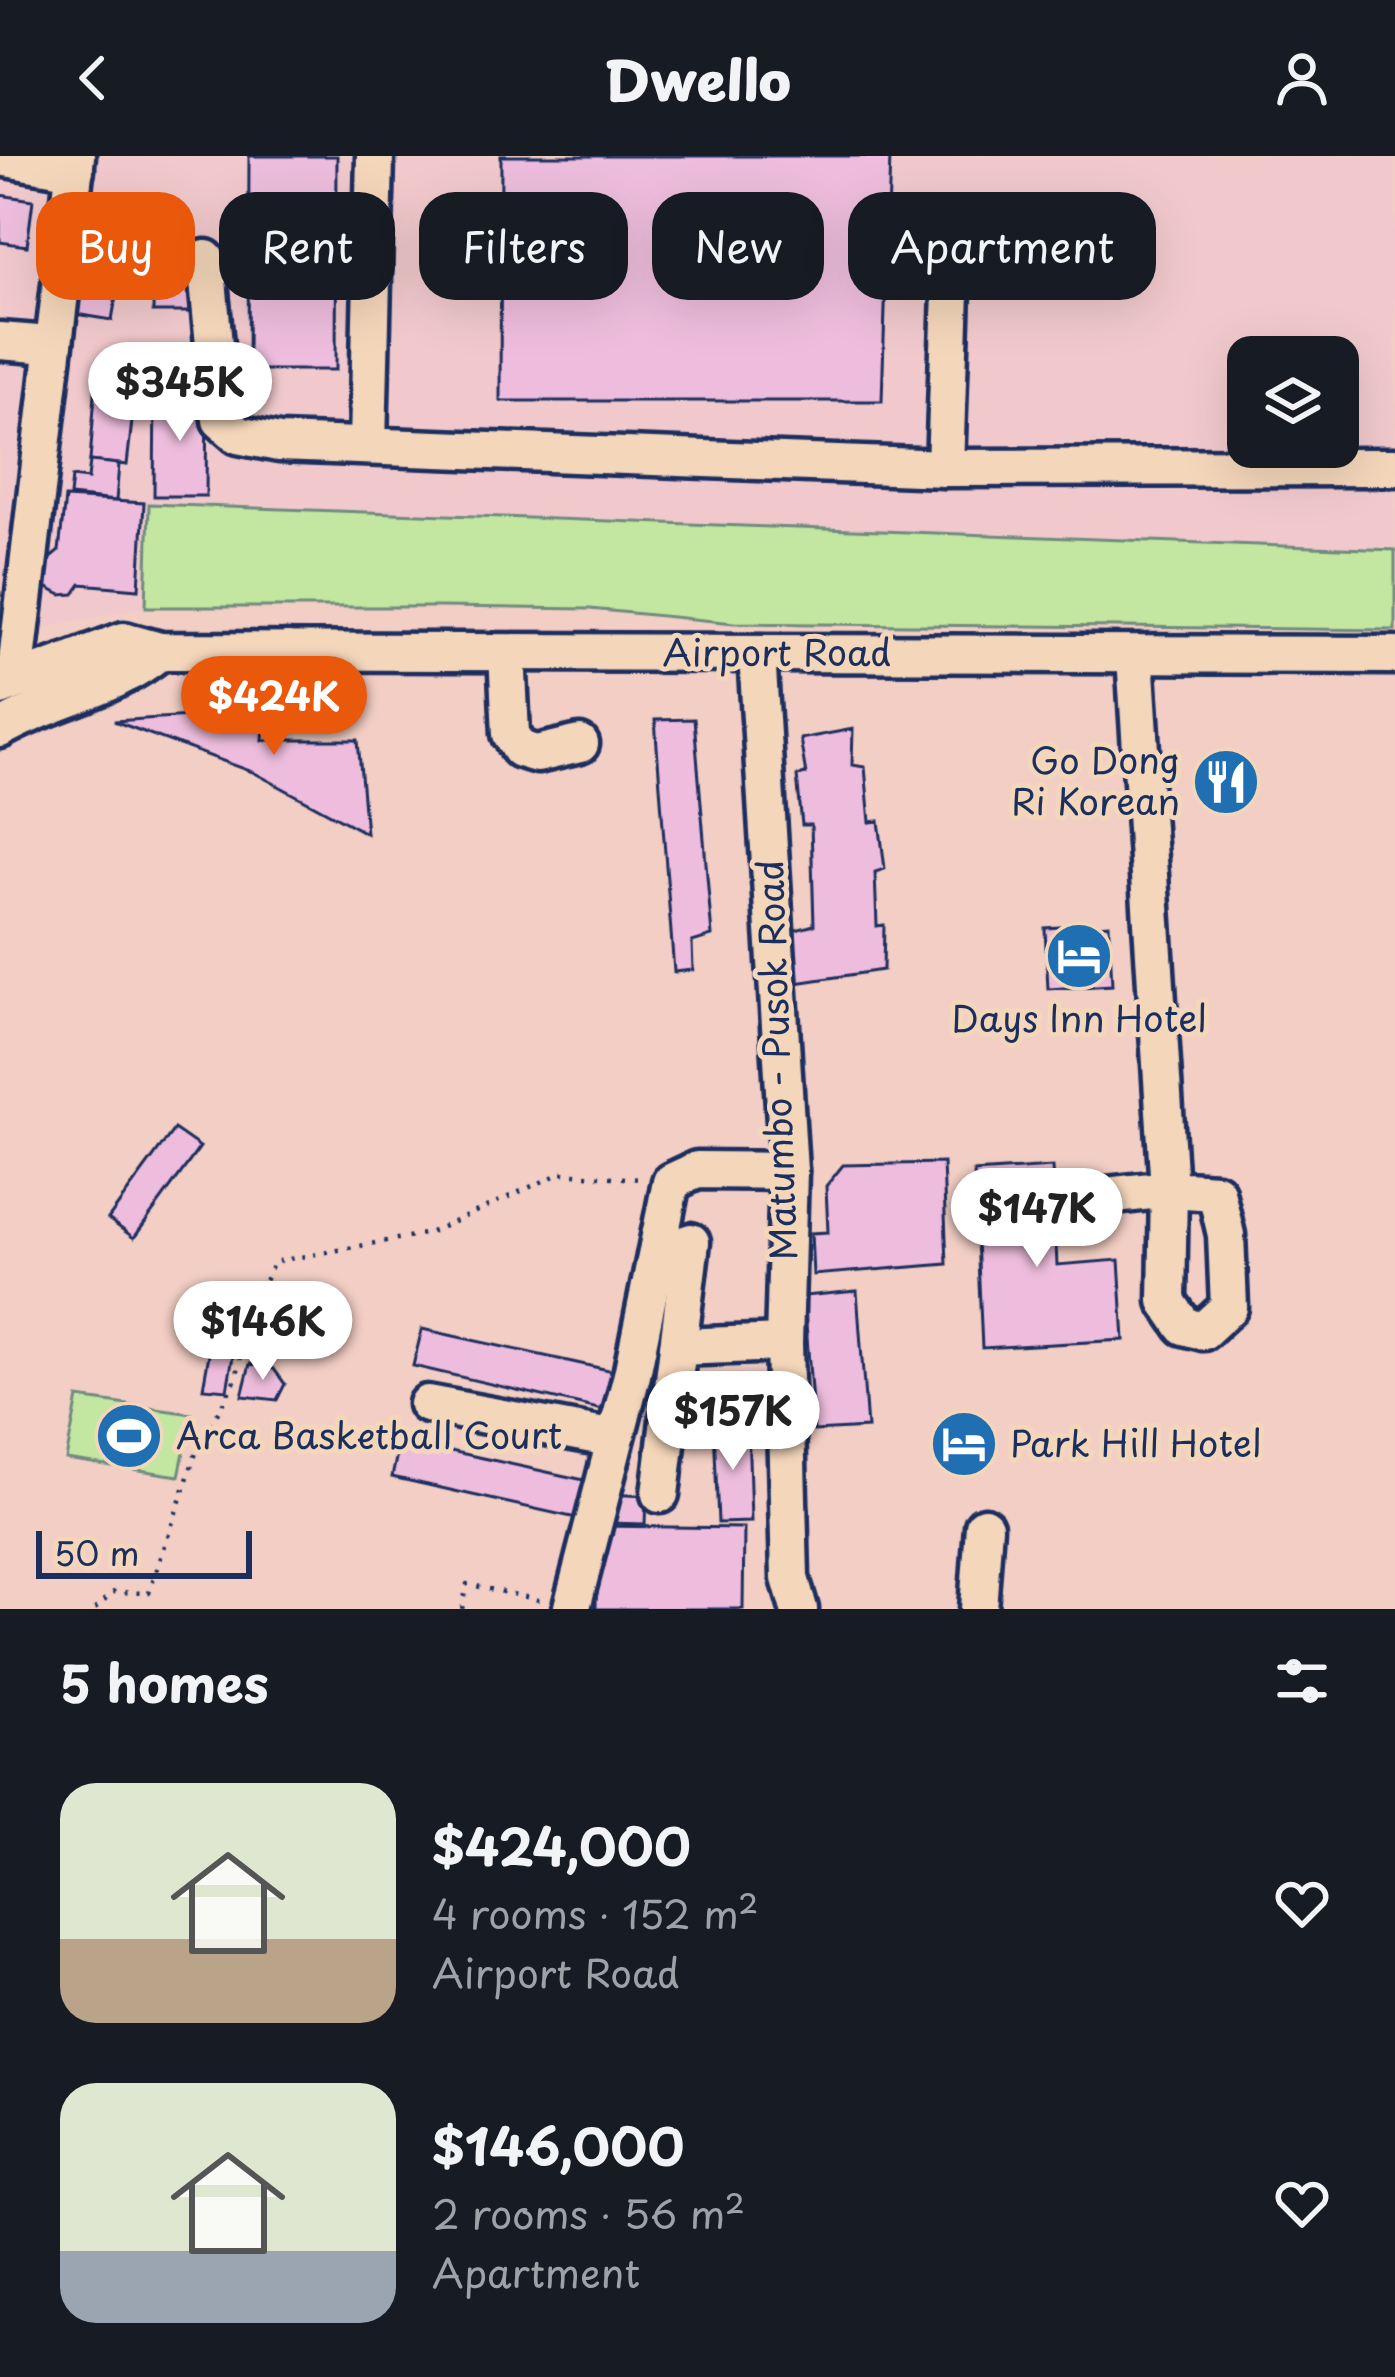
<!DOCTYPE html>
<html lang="en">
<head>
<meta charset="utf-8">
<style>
  :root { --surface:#171b24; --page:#20242c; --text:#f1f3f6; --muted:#9ea1a6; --accent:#ea580c }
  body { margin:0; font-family:"Playpen Sans",sans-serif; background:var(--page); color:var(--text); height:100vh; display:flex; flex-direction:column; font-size:45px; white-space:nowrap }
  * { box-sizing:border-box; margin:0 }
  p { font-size:39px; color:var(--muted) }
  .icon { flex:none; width:66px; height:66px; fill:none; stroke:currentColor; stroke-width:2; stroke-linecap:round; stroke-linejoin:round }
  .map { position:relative; height:1453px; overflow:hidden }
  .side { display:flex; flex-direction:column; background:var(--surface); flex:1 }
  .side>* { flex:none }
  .top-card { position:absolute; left:36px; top:36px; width:1323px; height:108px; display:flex; gap:24px }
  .fabs { position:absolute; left:1227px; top:180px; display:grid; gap:24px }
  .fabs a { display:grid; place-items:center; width:132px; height:132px; border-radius:24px; background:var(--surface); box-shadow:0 12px 48px #0002; font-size:60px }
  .scale { position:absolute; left:36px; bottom:30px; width:216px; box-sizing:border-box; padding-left:12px; border:6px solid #1b2f5e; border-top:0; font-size:33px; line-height:42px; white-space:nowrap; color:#1b2f5e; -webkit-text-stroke:9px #f4d6ba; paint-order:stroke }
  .price { position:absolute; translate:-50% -102px; padding:0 27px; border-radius:42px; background:#fff; color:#222; font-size:39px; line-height:78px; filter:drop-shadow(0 3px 6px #0008) }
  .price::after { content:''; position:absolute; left:50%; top:72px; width:36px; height:27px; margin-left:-18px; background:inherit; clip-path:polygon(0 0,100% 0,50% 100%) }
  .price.on { background:var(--accent); color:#fff }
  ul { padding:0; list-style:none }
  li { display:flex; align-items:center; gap:36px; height:300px; padding:0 60px }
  li span { display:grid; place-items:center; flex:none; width:336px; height:240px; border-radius:36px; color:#555 }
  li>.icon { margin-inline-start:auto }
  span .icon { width:144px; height:144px; fill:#fffc; stroke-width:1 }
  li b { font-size:51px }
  h2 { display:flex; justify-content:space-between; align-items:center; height:144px; padding:0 60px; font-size:51px }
  .chip { padding:0 42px; border-radius:36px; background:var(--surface); box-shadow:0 12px 48px #0002; font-size:42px; line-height:108px }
  .chip.on { background:var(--accent); color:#fff }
  header { display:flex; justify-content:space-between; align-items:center; height:156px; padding:0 60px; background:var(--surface); font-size:54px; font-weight:800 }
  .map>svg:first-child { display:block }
</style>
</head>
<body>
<header><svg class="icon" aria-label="back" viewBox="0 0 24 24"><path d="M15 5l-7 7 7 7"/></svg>Dwello<svg class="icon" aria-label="person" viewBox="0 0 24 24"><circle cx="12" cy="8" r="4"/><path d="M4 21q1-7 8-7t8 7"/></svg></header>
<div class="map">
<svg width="1395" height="1453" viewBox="0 0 1395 1453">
  <rect width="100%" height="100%" fill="#f2cec4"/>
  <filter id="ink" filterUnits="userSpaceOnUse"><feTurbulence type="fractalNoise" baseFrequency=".00833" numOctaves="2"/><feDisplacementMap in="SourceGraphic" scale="24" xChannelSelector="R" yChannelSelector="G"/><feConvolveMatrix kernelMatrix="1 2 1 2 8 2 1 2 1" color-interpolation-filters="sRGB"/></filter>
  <g filter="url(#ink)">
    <path fill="#f1c9cc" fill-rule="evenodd" d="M0,0H1395V391L1245,390L150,348L146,451L36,473H0ZM1248,201H1338V291H1248Z"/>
    <g fill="#c3e7a0" stroke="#6f8b7f" stroke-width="3">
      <polygon points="149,348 1395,394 1395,474 734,467 590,453 439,451 146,451"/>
      <polygon points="78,1242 192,1258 179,1320 66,1303"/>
    </g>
    <g fill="#eebddd" stroke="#1b2f5e" stroke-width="3">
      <polygon points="249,0 337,0 336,214 248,214"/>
      <polygon points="501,0 890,0 882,245 500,245"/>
      <polygon points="0,39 33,44 27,90 0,86"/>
      <polygon points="85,70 127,77 112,164 70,157"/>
      <polygon points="154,72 194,72 193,156 153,156"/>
      <polygon points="96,224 136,230 127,309 90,305"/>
      <polygon points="155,235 207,235 206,340 154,340"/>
      <polygon points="90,305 119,308 116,345 70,340 72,321 88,323"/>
      <polygon points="65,342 144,347 139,433 81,428 74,438 61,439 46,431 43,408 59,395"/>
      <polygon points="265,555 263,584 358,584 366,677 253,616 114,565"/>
      <polygon points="694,563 712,780 692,786 693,814 674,816 655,564"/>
      <polygon points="853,573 852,609 865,611 870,666 879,665 885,713 875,716 877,770 884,769 883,814 796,827 792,775 814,769 811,669 802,669 797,620 806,618 800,583"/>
      <polygon points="1109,768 1112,829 1048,833 1045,772"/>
      <polygon points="174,973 200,991 134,1082 108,1063"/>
      <polygon points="943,1007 947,1108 813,1119 811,1077 828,1076 826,1030 843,1009"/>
      <polygon points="1052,1011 1057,1109 1119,1104 1124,1184 982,1192 974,1016"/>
      <polygon points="857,1135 867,1272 814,1275 804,1140"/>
      <polygon points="422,1173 613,1215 607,1255 413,1210"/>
      <polygon points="211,1187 235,1189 227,1234 203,1232"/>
      <polygon points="250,1208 274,1213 285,1228 277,1244 242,1240"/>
      <polygon points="748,1268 751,1366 718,1367 714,1270"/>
      <polygon points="400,1284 593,1326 585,1364 392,1321"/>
      <polygon points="607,1338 646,1340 645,1368 607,1367"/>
      <polygon points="597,1370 744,1372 743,1453 596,1453"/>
    </g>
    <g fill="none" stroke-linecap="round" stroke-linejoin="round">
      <defs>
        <g id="minor">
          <polyline points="0,1 75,14"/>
          <polyline points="206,103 221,264 238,279 279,287 945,312 1395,311"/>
          <polyline points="0,185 50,189"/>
          <polyline points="368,288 375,0"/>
          <polyline points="945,312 952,105"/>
          <polyline points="507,497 511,578 520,593 537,598 580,588"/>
          <polyline points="757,498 789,1015 784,1187 790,1422 799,1453"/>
          <polyline points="15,522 76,0"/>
          <polyline points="0,531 124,485 160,495 1395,499"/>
          <polyline points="222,550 281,547 288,541 287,495"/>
          <path d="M0,573C51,543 115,534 160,495"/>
          <polyline points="1088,1042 1169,1033 1216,1036 1226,1079 1229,1151 1203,1175 1184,1170 1167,1145 1169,1033 1135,500"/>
          <polyline points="678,1191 691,1086"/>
          <polyline points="427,1248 615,1283"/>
          <polyline points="660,1338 678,1191 784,1187"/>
          <polyline points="572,1451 632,1219 671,1026 697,1014 789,1015"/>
          <polyline points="978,1453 984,1370"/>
        </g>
      </defs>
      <use href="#minor" stroke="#1b2f5e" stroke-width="45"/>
      <g stroke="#1b2f5e" stroke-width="4.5" stroke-dasharray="3 9" stroke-linecap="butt">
        <polyline points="95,1453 114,1436 149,1437 196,1297 236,1223 251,1154 274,1106 429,1077 561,1017 639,1023"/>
        <polyline points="462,1453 467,1428 543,1445"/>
      </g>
      <use href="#minor" stroke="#f4d6ba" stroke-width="36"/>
    </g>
  </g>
  <defs>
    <symbol id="restaurant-disc" viewBox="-11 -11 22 22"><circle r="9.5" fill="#1f6fb2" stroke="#f4d6ba"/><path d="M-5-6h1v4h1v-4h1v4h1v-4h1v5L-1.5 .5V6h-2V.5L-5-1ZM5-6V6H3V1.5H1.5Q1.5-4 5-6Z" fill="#fff"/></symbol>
    <symbol id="hotel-disc" viewBox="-11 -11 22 22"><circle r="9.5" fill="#1f6fb2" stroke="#f4d6ba"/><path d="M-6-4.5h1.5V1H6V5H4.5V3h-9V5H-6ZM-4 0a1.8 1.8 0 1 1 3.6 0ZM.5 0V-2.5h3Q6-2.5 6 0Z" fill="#fff"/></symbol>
    <symbol id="stadium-disc" viewBox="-11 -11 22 22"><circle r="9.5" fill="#1f6fb2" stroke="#f4d6ba"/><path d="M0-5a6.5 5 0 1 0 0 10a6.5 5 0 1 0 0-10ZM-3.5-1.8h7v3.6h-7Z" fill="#fff"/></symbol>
  </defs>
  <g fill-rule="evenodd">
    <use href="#restaurant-disc" x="1188" y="588" width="76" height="76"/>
    <use href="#hotel-disc" x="1041" y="762" width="76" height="76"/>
    <use href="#stadium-disc" x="91" y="1242" width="76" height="76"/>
    <use href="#hotel-disc" x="926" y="1250" width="76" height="76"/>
  </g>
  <g text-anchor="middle" stroke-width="10" stroke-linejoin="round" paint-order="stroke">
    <g font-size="36" fill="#1b2f5e" stroke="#f4d6ba">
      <text x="777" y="510">Airport Road</text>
      <text transform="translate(777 904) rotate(-92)" y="13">Matumbo - Pusok Road</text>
    </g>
    <g font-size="36" fill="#1b2f5e" stroke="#f4d6ba" text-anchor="start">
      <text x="1180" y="618" text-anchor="end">Go Dong<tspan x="1180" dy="41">Ri Korean</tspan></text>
      <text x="1079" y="876" text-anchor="middle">Days Inn Hotel</text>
      <text x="176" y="1293">Arca Basketball Court</text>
      <text x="1010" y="1301">Park Hill Hotel</text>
    </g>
  </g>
</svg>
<div class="fabs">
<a><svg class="icon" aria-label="layers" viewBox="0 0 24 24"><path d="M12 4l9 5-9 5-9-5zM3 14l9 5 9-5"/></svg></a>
</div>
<div class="scale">50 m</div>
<b class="price" style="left:180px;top:288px">$345K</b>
<b class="price on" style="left:274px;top:602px">$424K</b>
<b class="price" style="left:1037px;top:1114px">$147K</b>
<b class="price" style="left:263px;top:1227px">$146K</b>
<b class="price" style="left:733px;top:1317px">$157K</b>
<div class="top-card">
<a class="chip on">Buy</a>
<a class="chip">Rent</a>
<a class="chip">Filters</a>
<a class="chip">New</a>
<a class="chip">Apartment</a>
</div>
</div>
<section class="side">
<h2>5 homes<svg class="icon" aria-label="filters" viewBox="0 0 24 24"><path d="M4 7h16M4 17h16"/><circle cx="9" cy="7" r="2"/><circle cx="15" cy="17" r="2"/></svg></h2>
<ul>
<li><span style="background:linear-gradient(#dfe7d0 65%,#b9a48a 0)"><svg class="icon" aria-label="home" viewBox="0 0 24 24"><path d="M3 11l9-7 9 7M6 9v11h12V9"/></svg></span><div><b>$424,000</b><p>4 rooms · 152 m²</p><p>Airport Road</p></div><svg class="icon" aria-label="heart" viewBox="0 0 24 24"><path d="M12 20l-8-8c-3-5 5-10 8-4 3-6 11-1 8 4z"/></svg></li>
<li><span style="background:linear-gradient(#dfe7d0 70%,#9aa5b1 0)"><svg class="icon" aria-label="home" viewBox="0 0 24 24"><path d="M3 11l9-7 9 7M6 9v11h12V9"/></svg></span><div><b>$146,000</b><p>2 rooms · 56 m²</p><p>Apartment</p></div><svg class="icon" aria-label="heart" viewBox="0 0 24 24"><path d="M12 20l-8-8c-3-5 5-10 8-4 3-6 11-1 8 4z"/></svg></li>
</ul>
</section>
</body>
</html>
